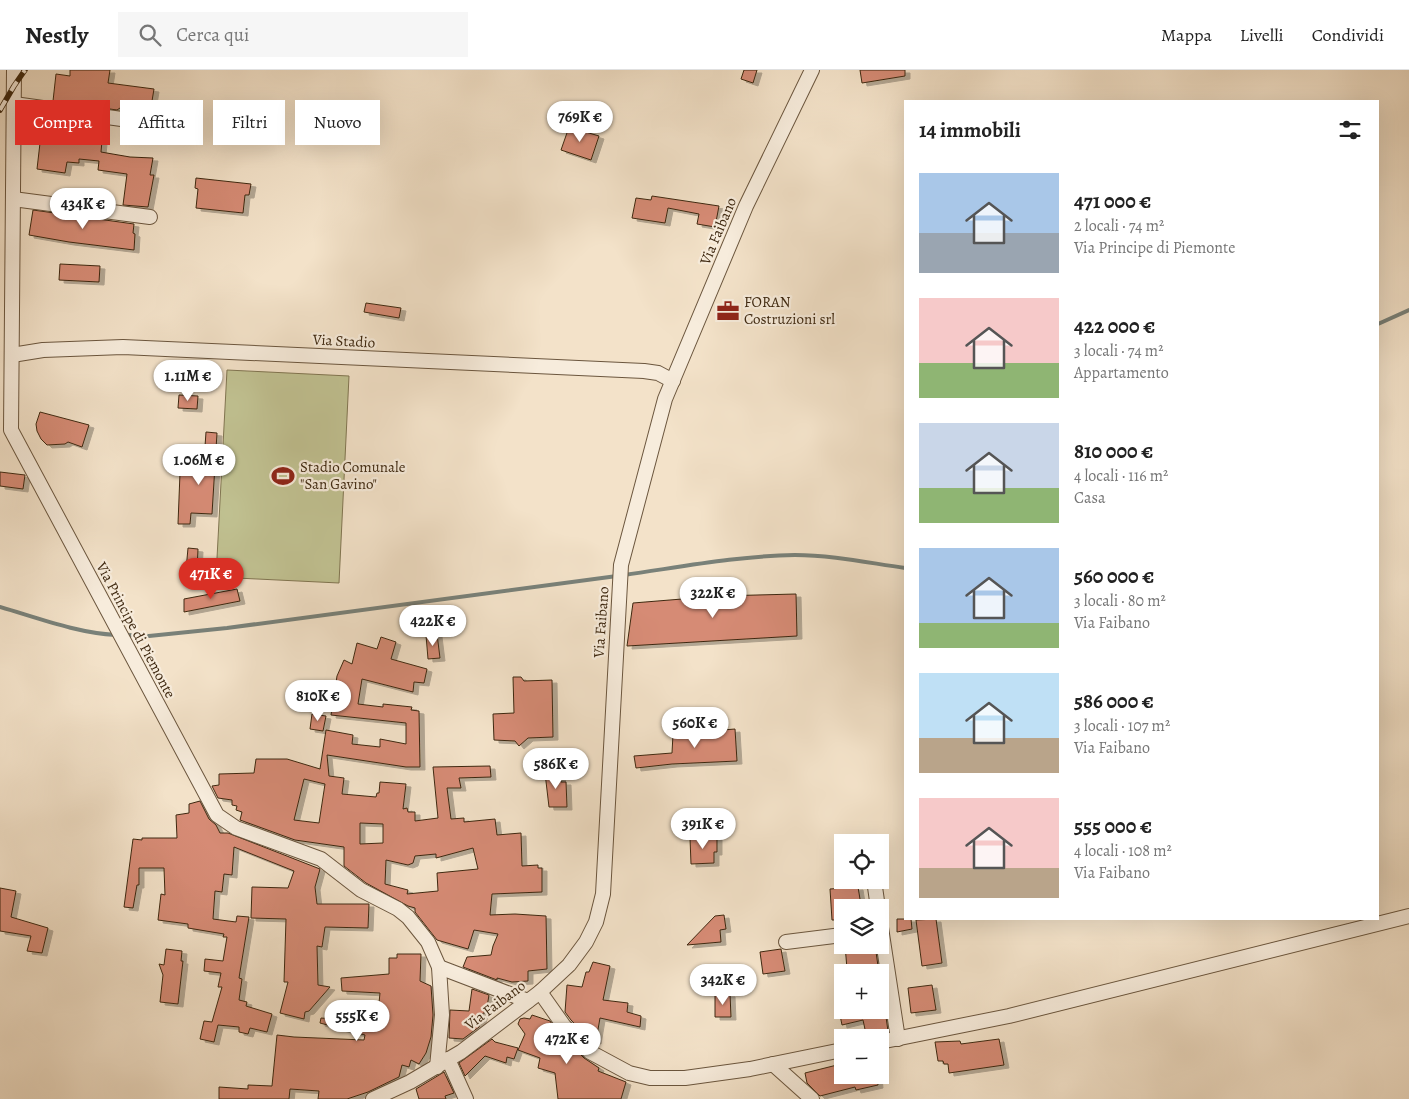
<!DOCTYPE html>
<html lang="it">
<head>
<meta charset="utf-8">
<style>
  :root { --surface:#fff; --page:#f6f6f6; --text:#222; --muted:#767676; --line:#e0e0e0; --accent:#d93025 }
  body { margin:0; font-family:Alegreya,serif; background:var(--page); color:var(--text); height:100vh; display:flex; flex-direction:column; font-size:19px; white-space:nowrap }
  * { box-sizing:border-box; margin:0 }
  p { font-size:16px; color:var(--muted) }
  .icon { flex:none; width:28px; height:28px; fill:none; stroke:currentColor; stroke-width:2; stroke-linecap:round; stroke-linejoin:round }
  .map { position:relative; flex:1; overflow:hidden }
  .drawer { position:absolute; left:904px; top:30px; width:475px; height:820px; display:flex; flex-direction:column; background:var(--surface); border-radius:0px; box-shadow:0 5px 20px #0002 }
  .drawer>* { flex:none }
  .hud { position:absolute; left:15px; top:30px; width:475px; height:45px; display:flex; gap:10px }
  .tools { position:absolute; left:834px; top:764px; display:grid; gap:10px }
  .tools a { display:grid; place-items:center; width:55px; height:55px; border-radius:0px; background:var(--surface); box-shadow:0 5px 20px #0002; font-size:25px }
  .price { position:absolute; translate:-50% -42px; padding:0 11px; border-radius:18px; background:#fff; color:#222; font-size:16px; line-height:32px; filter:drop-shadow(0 1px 2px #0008) }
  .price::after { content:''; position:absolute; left:50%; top:30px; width:15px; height:11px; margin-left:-8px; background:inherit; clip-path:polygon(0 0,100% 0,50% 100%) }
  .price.active { background:var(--accent); color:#fff }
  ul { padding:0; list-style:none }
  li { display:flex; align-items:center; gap:15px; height:125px; padding:0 15px }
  li span { display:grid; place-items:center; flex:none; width:140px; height:100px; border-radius:0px; color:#555 }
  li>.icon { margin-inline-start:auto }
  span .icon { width:60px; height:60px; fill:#fffc; stroke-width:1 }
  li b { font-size:21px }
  h2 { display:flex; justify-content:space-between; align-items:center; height:60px; padding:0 15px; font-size:21px }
  .tag { padding:0 18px; border-radius:0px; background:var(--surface); box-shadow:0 5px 20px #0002; font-size:18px; line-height:45px }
  .tag.active { background:var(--accent); color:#fff }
  header { display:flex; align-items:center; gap:30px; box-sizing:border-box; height:70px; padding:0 25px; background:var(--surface); border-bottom:1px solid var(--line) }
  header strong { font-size:24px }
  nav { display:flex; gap:28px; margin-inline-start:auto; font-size:18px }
  .search { width:350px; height:45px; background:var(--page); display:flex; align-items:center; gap:12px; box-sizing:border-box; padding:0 18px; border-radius:0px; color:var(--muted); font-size:19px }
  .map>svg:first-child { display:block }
</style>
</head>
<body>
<header>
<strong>Nestly</strong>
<div class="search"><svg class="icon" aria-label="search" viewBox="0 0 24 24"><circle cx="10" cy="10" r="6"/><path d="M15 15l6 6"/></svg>Cerca qui</div>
<nav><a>Mappa</a><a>Livelli</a><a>Condividi</a></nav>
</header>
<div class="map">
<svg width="1409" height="1029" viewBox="0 0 1409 1029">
  <defs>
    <filter id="shadow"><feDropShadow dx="5" dy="3" stdDeviation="0" flood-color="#0004"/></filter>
  </defs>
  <rect width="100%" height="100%" fill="#f3e2c9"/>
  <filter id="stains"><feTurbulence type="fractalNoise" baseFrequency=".004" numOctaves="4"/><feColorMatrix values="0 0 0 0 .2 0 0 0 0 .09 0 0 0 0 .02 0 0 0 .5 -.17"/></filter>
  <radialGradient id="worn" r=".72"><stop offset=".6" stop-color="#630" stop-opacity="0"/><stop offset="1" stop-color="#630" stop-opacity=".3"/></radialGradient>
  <polygon fill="#c1c292" stroke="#807551" points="227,300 349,306 339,513 216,507"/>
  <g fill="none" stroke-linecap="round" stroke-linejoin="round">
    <g stroke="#798179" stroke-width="4">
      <polyline points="1378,254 1409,240"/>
      <path d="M624,505C681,497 738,486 795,485C832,485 869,493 905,498"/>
      <path d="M0,537C38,548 77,563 116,565"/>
      <polyline points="126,565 149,566 227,558 617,506"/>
    </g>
  </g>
  <g fill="#d68b75" stroke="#3e2810" fill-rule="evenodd" filter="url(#shadow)">
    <polygon points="70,0 110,0 108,13 154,19 150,43 120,38 117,40 53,31 56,4 70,6"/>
    <polygon points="744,0 757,0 753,13 741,9"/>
    <polygon points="860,0 905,0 905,6 862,13"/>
    <polygon points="43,47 79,52 77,67 102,71 101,82 130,87 153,88 150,105 154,105 148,137 123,135 127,104 98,100 99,91 79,89 79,93 67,92 65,103 37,99"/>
    <polygon points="569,57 599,66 591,90 561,80"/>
    <polygon points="196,108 251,114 249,125 245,125 243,143 196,138 198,119 195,118"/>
    <polygon points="652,126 719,136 715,157 697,154 699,144 668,138 665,153 632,148 636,128 651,130"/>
    <polygon points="33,140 134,154 133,163 135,164 134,180 69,172 29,165"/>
    <polygon points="60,194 100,196 99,212 59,210"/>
    <polygon points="366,233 401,238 399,248 364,242"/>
    <polygon points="179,325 198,326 197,339 178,338"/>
    <polygon points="40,342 89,355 82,377 68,372 65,374 47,375 41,369 37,361 36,354"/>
    <polygon points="206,362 217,363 212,444 191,443 190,454 178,454 180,403 203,405"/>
    <polygon points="0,402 25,405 23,419 0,416"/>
    <polygon points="188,478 198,479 197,500 186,500"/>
    <polygon points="237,519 240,531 184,542 184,529"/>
    <polygon points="796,524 797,566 627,576 633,533 719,526"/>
    <polygon points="437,564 440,588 428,589 426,565"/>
    <path d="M381,567L396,572L391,589L427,599L424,613L414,612L413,622L362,609L358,634L383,637V634L412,637L411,640L419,641L420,697H406L327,685L329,706L344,708L342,724L376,727L377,723H379L380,712L406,714L403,739L407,738L408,742H415V751L438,748L433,697L490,696L491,707L459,708L461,718H447L451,749L464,748V752L495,749L497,765L521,763L522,796L538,795V798H542V822L492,824L490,845L515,844L546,846L547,899L528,901V911L512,912L497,908V910L463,897L467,887L491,885L493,876L498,864L474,860L468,879L437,870L415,842V838L408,836L366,813L344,796V777L295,770L240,750L242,742L236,740L237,736L232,735V730L218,728L212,716L219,715V704L254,703L256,689H287L320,699L326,660L353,665L352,674L380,677V669L406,674V653L331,645L337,606L344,590L352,594L357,573L377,579ZM304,709L325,714L319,753L294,750ZM360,753L383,754V773L360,774ZM473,778L478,799L437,803L438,821L407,824L408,820L385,814L386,790L408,795L413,793L415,786L436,784V788Z"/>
    <polygon points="513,607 521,607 524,611 552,610 553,667 528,668 519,676 515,671 494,670 493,644 514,643"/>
    <polygon points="312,644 326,646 323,661 310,659"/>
    <polygon points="735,659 737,691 672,694 636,698 634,686 672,683 673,664"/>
    <polygon points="560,701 561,712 566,712 567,737 549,737 545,703"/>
    <polygon points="200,731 209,749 216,755 220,763 228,763 320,799 315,817 317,834 369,834 368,858 325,857 322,877 317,876 318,915 330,917 309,941 305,942 304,949 280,943 288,912 284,912 286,849 251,848 252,817 288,818 294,801 234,777 232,805 224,804 222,822 215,821 213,849 236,852 237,846 249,847 239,908 242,909 239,930 247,932 246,936 272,944 267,962 250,958 248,964 239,962 239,957 218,955 214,972 200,969 204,951 212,952 222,917 218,917 221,903 204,901 205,889 223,891 227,867 223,867 224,864 188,858 188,854 158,850 161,824 165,825 164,798 139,798 139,815 137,815 133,838 124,837 133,769 142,770 142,768 177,768 176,745 189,743 189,734"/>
    <polygon points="717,767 717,782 714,782 714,793 691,794 690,768"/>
    <polygon points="858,817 861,835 853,835 854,838 842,838 842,850 832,850 830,819"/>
    <polygon points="0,818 16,821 11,847 48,858 42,883 27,881 31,866 0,861"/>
    <polygon points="724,845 726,859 720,860 721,872 687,875 715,846"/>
    <polygon points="897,849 911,849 912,859 897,862"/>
    <polygon points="936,849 942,893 922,896 916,850"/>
    <polygon points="845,875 875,875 878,896 847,899"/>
    <polygon points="166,879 182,881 181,891 183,891 178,934 160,932 163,905 159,894 164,895"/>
    <polygon points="781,879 785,901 763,904 760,882"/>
    <polygon points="397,884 421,884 420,911 431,916 433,945 431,967 426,983 419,994 411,990 409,997 402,995 399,1007 368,1022 347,1029 318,1029 319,1021 290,1019 289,1029 219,1029 219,1017 248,1019 248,1015 272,1016 277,965 294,967 364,970 365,965 320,953 321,948 377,953 380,923 342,921 341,908 389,904 389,888 397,888"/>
    <polygon points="593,892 610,896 603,930 628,933 627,942 641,946 640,957 600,948 596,971 590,970 571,950 565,942 567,915 582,917 586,902 589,902"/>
    <polygon points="932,915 936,940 911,943 908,918"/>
    <polygon points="472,919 489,925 486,943 483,943 479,957 463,969 449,968 450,940 469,941"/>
    <polygon points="715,924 730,924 731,947 715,947"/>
    <polygon points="839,940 885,940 888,961 866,964 863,950 842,955"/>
    <polygon points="532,945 550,951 554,957 550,968 576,980 584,988 599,998 598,1001 626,1012 621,1029 558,1029 555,1003 538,998 540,988 518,980 525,964 518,954 520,949 524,948 530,949"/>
    <polygon points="492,969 495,972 518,978 514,989 507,987 506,993 485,986 465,1006 459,993"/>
    <polygon points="999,969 1004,995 949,1003 948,994 944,994 943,991 938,991 935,972 960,971 961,974"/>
    <polygon points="837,995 840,1005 877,1005 878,1015 856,1020 855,1017 820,1026 807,1013 805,1003"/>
    <polygon points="444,1002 454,1023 445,1026 446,1029 419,1029 416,1019"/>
  </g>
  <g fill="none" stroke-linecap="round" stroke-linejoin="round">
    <defs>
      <g id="minor">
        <polyline points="14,0 11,360 217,745 236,758 321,789 361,820 398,839 408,847 428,872 439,897 442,945 437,997"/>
        <polyline points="14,34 186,58"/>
        <polyline points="13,129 150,147"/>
        <polyline points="12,285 43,280 123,277 644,301 658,303 673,311"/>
        <polyline points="874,810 878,838"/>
        <polyline points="880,851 898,969"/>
        <polyline points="786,872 842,865"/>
        <polyline points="439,897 528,931"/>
        <polyline points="540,922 564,956 590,982 629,1003 650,1008 685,1008 750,999 842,980"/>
        <polyline points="880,972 1009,946 1409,846"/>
        <polyline points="448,989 466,1029"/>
        <polyline points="773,994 812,1029"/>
        <polyline points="373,1029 410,1012 461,982 540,922 569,895 586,872 596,852 603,824 621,495 665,329 746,136 812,0"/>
      </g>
    </defs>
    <use href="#minor" stroke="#6b563e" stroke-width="16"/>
    <use href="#minor" stroke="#f7ecdc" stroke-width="14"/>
    <defs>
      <polyline id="rail" points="0,40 14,16 25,0"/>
    </defs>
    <use href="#rail" stroke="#3e2810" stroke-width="5.5"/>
    <use href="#rail" stroke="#f7ecdc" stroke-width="4" stroke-dasharray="11" stroke-linecap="butt"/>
  </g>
  <defs>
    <symbol id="office-bare" viewBox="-9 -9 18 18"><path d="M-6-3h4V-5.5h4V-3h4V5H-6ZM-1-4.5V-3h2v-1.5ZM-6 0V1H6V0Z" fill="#8f2418" stroke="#f7ecdc" stroke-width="2.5" paint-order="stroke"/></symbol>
    <symbol id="stadium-bare" viewBox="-9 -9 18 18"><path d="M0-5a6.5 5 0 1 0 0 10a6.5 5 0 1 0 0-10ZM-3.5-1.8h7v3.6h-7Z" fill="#8f2418" stroke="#f7ecdc" stroke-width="2.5" paint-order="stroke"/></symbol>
  </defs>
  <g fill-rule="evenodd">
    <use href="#office-bare" x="712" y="225" width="32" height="32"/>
    <use href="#stadium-bare" x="267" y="390" width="32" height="32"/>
  </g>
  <g text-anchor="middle" stroke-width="4.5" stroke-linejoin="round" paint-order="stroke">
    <g font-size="15" fill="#3e2810" stroke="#f7ecdc">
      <text transform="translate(718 161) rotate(-67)" y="5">Via Faibano</text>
      <text transform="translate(344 271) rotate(3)" y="5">Via Stadio</text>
      <text transform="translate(601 552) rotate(-86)" y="5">Via Faibano</text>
      <text transform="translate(136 560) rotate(62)" y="5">Via Principe di Piemonte</text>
      <text transform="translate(495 935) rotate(-37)" y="5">Via Faibano</text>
    </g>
    <g font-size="15" fill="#3e2810" stroke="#f7ecdc" text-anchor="start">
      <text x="744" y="237">FORAN<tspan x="744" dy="17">Costruzioni srl</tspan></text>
      <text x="300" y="402">Stadio Comunale<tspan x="300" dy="17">"San Gavino"</tspan></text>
    </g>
  </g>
  <rect width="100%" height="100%" filter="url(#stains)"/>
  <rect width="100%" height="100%" fill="url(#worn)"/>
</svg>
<div class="tools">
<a><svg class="icon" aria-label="locate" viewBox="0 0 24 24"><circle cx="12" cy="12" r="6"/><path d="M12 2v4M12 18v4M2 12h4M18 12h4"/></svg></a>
<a><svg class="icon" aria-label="layers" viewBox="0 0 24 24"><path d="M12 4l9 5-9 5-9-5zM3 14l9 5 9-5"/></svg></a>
<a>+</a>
<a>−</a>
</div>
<b class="price" style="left:580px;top:73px">769K €</b>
<b class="price" style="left:83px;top:160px">434K €</b>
<b class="price" style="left:188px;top:332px">1.11M €</b>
<b class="price" style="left:199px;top:416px">1.06M €</b>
<b class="price active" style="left:211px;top:530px">471K €</b>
<b class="price" style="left:713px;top:549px">322K €</b>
<b class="price" style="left:433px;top:577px">422K €</b>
<b class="price" style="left:318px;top:652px">810K €</b>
<b class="price" style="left:695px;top:679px">560K €</b>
<b class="price" style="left:556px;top:720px">586K €</b>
<b class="price" style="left:703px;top:780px">391K €</b>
<b class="price" style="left:723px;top:936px">342K €</b>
<b class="price" style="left:357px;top:972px">555K €</b>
<b class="price" style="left:567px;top:995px">472K €</b>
<div class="hud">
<a class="tag active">Compra</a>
<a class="tag">Affitta</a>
<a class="tag">Filtri</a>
<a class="tag">Nuovo</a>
</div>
<section class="drawer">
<h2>14 immobili<svg class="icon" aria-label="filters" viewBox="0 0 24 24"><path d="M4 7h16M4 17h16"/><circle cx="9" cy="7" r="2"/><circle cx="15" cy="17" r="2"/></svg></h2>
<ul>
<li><span style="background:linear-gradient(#a9c7e8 60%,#9aa5b1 0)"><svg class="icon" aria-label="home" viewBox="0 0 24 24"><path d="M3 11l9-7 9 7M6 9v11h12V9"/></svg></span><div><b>471 000 €</b><p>2 locali · 74 m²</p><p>Via Principe di Piemonte</p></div></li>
<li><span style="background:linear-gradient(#f6c9c9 65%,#8fb573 0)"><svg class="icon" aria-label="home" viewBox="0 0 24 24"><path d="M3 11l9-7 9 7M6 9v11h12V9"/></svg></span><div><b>422 000 €</b><p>3 locali · 74 m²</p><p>Appartamento</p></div></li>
<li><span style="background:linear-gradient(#c9d6e8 65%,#8fb573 0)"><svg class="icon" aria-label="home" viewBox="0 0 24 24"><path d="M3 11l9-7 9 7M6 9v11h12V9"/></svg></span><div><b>810 000 €</b><p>4 locali · 116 m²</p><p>Casa</p></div></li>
<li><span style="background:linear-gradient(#a9c7e8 75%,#8fb573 0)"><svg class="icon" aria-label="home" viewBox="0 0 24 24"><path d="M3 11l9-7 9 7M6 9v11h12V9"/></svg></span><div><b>560 000 €</b><p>3 locali · 80 m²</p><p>Via Faibano</p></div></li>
<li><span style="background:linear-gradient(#bfe0f5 65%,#b9a48a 0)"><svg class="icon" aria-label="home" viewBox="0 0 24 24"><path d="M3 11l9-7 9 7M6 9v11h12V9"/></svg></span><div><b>586 000 €</b><p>3 locali · 107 m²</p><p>Via Faibano</p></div></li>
<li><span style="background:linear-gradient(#f6c9c9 70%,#b9a48a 0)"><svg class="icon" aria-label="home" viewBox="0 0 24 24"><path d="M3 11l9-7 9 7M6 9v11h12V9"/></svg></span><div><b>555 000 €</b><p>4 locali · 108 m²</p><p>Via Faibano</p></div></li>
</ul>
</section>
</div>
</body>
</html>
